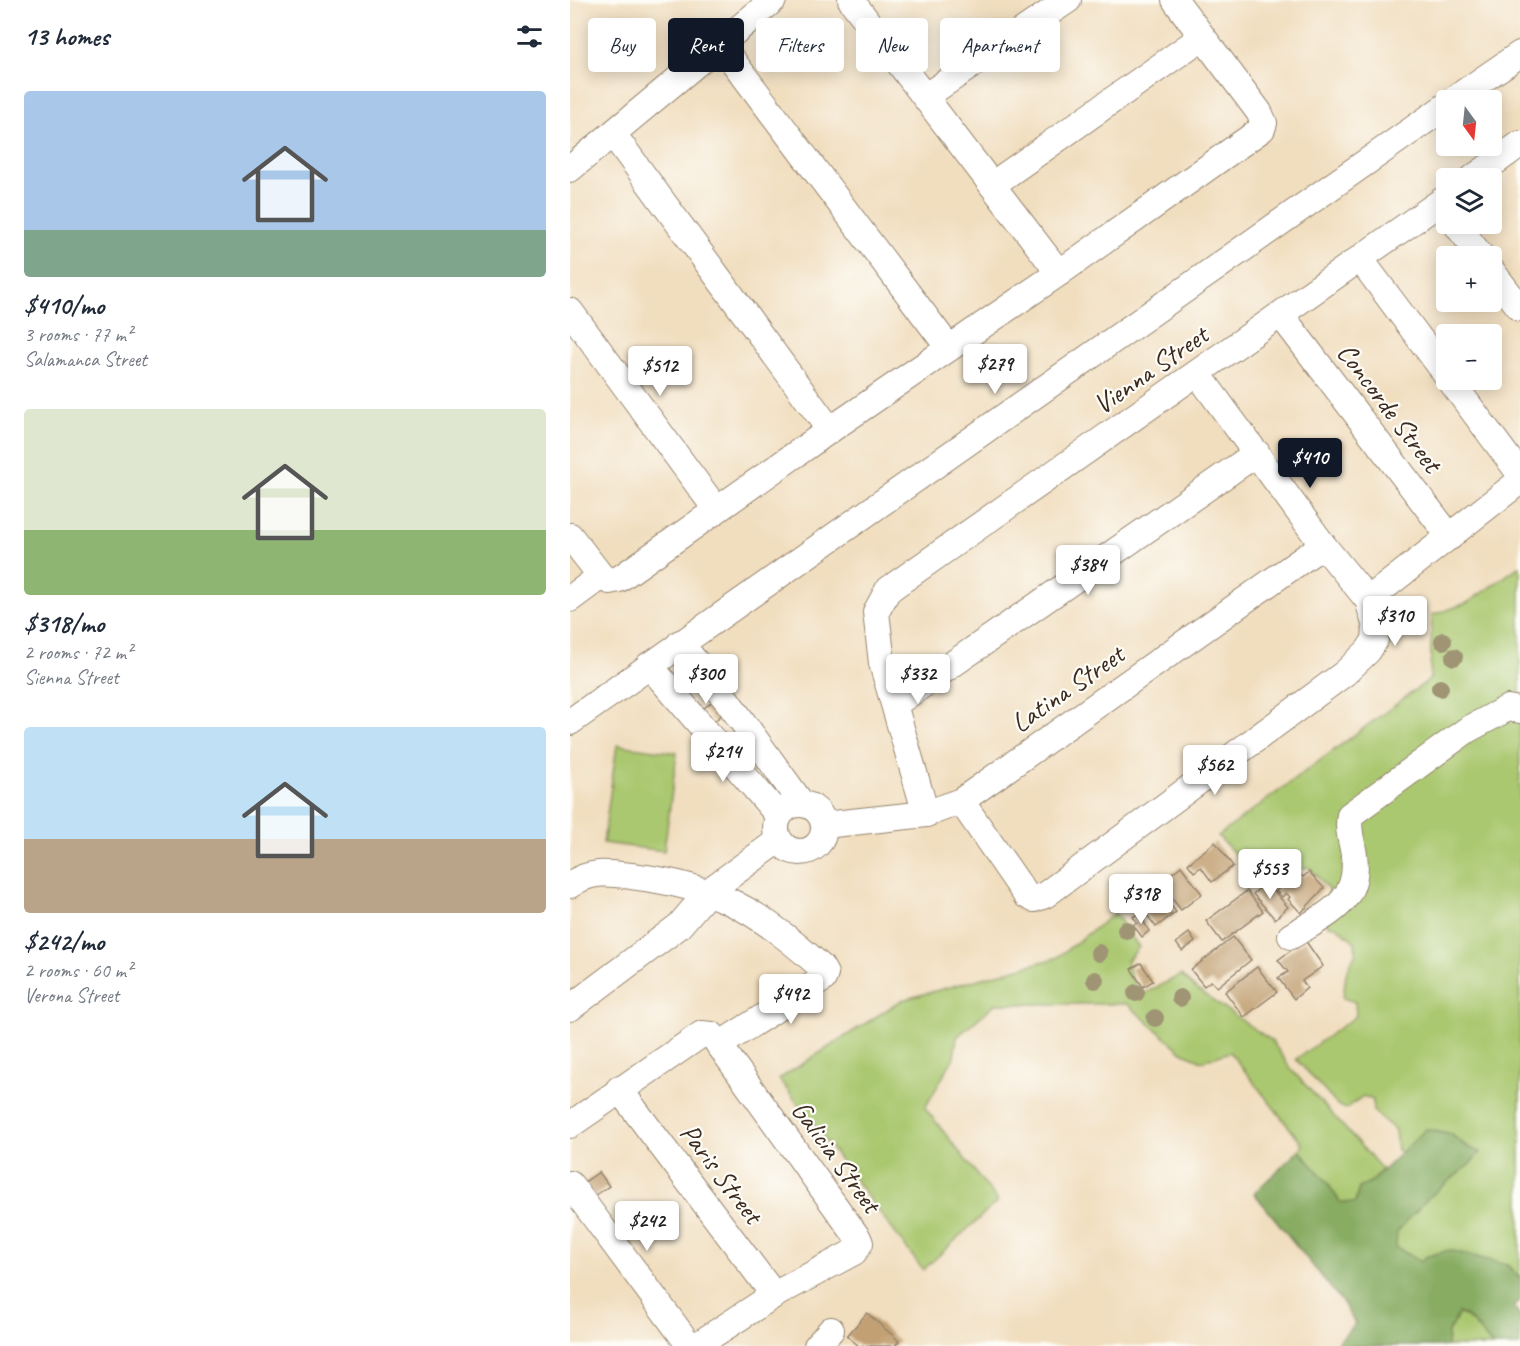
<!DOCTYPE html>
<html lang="en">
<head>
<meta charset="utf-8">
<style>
  :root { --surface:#fff; --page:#f6f6f7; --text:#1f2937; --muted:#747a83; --accent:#111827 }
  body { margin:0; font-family:Caveat,sans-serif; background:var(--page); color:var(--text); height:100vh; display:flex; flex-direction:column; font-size:22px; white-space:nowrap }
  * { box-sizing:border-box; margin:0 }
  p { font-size:20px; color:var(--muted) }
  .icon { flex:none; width:33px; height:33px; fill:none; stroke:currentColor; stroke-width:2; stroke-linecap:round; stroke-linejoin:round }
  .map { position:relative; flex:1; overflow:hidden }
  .side { display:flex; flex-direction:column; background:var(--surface); width:570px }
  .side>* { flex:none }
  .top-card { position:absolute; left:18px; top:18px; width:570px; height:54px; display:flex; gap:12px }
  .needle { width:39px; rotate:165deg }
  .fabs { position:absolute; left:866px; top:90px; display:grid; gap:12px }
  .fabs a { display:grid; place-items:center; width:66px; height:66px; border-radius:6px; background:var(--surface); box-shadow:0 3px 15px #0003; font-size:30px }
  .price { position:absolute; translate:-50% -51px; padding:0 14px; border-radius:6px; background:#fff; color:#222; font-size:20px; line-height:39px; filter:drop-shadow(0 2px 3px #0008) }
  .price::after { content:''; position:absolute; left:50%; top:36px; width:18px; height:14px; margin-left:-9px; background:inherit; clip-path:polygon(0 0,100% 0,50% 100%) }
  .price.selected { background:var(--accent); color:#fff }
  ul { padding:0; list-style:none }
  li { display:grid; align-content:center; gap:12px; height:318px; padding:0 24px }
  li span { display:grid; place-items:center; height:186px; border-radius:6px; color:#555 }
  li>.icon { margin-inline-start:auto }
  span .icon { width:108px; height:108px; fill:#fffc; stroke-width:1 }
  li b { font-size:26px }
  h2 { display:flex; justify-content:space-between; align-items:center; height:72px; padding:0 24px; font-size:26px }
  .pill { padding:0 21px; border-radius:6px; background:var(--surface); box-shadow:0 3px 15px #0003; font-size:21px; line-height:54px }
  .pill.selected { background:var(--accent); color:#fff }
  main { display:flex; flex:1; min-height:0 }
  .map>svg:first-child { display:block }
</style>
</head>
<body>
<main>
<section class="side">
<h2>13 homes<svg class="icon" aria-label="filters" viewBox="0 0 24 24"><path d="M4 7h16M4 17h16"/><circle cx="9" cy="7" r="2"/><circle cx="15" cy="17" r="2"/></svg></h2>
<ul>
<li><span style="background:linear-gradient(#a9c7e8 75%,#7fa58c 0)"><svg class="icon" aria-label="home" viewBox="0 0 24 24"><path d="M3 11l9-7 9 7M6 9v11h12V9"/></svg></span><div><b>$410/mo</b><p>3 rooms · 77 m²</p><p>Salamanca Street</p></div></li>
<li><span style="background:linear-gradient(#dfe7d0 65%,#8fb573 0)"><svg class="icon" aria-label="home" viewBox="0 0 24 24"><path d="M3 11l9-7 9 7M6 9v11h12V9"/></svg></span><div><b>$318/mo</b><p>2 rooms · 72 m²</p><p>Sienna Street</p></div></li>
<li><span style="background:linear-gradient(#bfe0f5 60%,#b9a48a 0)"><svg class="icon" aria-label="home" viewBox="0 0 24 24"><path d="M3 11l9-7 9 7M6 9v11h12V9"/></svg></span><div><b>$242/mo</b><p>2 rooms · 60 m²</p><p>Verona Street</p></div></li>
</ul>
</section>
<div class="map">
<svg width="950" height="1346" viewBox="0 0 950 1346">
  <rect width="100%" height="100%" fill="#fdfcf7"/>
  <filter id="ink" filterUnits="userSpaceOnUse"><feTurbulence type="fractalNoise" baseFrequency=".0167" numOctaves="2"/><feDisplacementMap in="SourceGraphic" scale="12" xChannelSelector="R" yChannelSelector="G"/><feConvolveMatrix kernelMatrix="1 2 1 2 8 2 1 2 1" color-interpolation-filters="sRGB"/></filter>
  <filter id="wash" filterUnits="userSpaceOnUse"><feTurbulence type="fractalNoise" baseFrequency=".008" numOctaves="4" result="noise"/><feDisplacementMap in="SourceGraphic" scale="24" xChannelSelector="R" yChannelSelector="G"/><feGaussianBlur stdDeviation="1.35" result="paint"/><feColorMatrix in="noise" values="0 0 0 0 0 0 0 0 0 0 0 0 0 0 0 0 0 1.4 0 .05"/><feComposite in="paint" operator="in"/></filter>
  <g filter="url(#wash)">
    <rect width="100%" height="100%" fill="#f1debf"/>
    <g fill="#aac86f" stroke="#727946" stroke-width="1.5">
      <polygon points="950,566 950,1278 937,1265 879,1250 851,1262 826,1247 826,1232 858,1198 900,1164 897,1147 882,1135 856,1129 832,1153 827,1150 825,1130 803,1111 803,1100 793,1096 776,1109 767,1105 726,1059 786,1016 785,1002 773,998 776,974 786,952 785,942 766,926 758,925 751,903 758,896 759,890 739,867 731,869 719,857 700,875 686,864 680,870 648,836 860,679 862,615 897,603"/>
      <polygon points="47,745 107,753 94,851 33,843"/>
      <polygon points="545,913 569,947 557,961 561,979 573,994 611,975 626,989 702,1041 720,1068 812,1169 802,1181 789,1188 785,1203 770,1203 757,1182 729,1150 733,1145 660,1052 632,1061 612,1052 557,1004 425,1004 387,1037 384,1057 355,1108 428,1201 353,1270 209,1079 332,1000 486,958"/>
      <path d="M888,1313C904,1319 911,1334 923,1346H877L878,1332Z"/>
    </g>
    <path fill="#87ac62" stroke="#616b40" stroke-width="1.5" d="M856,1129L882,1135L897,1147L910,1152L900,1164L858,1198L827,1232L826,1247L851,1262L855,1257L879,1250L937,1265L950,1278V1301L944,1306L950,1318V1346H923C911,1334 904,1319 889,1313L878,1332L877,1346H764L785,1324L773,1303L684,1193L729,1150L757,1182L770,1202L785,1203L789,1188L802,1181Z"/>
    <g id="blocks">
      <g fill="#c2a073">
        <polygon points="143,701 153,713 144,722 133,709"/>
        <polygon points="645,842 663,866 642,882 631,867 624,872 618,864"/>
        <polygon points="611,866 632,894 611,910 590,883"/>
        <polygon points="722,866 733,877 739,872 754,888 731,913 718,899 720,897 716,893 712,897 706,891 711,887 706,881"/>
        <polygon points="696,882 718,907 705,919 683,894"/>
        <polygon points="584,884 606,912 586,927 565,899"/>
        <polygon points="677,891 693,911 652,942 636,921"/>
        <polygon points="569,913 579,931 572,937 563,925 567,923 563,917"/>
        <polygon points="619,933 625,942 612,951 606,943"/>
        <polygon points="663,937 681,960 647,987 641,981 634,986 621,970"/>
        <polygon points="735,940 753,966 732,981 737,988 724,999 708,978 718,972 708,960"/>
        <polygon points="571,963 583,981 573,987 561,969"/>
        <polygon points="687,967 707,992 674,1017 655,992"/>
        <polygon points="29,1172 39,1186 19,1200 9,1186"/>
        <polygon points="297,1313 329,1341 325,1346 289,1346 277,1336"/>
      </g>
    </g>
  </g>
  <g filter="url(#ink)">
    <use href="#blocks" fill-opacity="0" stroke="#96846e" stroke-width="1.5"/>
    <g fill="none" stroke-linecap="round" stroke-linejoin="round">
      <defs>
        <g id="minor">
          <polyline points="281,0 489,273"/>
          <polyline points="150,44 379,348"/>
          <polyline points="356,96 498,0"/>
          <polyline points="883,100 950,54"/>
          <polyline points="43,134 260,430"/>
          <polyline points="0,169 203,0"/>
          <polyline points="903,178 950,144"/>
          <polyline points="422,185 632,37"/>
          <polyline points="886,224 911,256"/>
          <polyline points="791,260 876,374"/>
          <polyline points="921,270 950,308"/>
          <polyline points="0,311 146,509"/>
          <polyline points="711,315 880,537"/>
          <polyline points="880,380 950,474"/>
          <polyline points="0,536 31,576 39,581 49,579 260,430 489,273 692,129 694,123 689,112 605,0"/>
          <polyline points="0,599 31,576"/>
          <polyline points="798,600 950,481"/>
          <polyline points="110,643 156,699 232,804"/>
          <polyline points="79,665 209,816"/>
          <polyline points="325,704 687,453"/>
          <polyline points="0,722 876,106"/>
          <polyline points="391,801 456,895 464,899 475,895 775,673 798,651 805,640 806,627 798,600 753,545 628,374"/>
          <circle cx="230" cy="828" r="24"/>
          <polyline points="356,814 312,663 306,612 318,590 876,198"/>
          <polyline points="254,825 356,814 391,801 753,545"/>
          <path d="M0,885C20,870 38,873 61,876C147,886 188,910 251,967L255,974L253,979L149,1045"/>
          <path d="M721,936C755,915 791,903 784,855C782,841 777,830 780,815L897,730L938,708L950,710"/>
          <polyline points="0,1008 109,926 139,891 209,840"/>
          <polyline points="49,1089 204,1295"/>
          <polyline points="0,1125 132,1034 142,1035 288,1238 290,1243 284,1252 204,1295 126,1346"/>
          <polyline points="0,1184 120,1346"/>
          <polyline points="247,1346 261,1330"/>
        </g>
      </defs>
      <use href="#minor" stroke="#96846e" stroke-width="28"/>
      <use href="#minor" stroke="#fff" stroke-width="26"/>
    </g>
    <g fill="#9f9574">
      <circle cx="873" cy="641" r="9"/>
      <circle cx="884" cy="657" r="9"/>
      <circle cx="870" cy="688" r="9"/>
      <circle cx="556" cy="930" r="9"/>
      <circle cx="529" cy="953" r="9"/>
      <circle cx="525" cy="980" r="9"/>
      <circle cx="566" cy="993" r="9"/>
      <circle cx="610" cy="998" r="9"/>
      <circle cx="585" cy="1018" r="9"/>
    </g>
  </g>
  <g text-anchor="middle" stroke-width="4.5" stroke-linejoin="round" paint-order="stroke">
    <g font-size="28" fill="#3b2a1e" stroke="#fdfcf7">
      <text transform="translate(580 369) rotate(-35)" y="10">Vienna Street</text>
      <text transform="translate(820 407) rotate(53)" y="10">Concorde Street</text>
      <text transform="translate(497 688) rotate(-35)" y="10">Latina Street</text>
      <text transform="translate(267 1156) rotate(54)" y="10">Galicia Street</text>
      <text transform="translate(152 1173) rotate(53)" y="10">Paris Street</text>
    </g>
  </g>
</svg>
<div class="fabs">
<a><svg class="needle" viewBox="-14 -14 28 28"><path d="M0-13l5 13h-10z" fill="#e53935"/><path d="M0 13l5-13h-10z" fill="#747a83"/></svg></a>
<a><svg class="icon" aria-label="layers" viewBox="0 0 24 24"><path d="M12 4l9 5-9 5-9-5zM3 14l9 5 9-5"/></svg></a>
<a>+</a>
<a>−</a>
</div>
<b class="price" style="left:425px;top:395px">$279</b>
<b class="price" style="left:90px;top:397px">$512</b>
<b class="price selected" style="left:740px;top:489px">$410</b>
<b class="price" style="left:518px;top:596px">$384</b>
<b class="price" style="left:825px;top:647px">$310</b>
<b class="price" style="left:136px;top:705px">$300</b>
<b class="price" style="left:348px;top:705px">$332</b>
<b class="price" style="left:153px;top:783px">$214</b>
<b class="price" style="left:645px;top:796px">$562</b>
<b class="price" style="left:700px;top:900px">$553</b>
<b class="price" style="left:571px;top:925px">$318</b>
<b class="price" style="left:221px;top:1025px">$492</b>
<b class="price" style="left:77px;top:1252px">$242</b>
<div class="top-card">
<a class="pill">Buy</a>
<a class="pill selected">Rent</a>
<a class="pill">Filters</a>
<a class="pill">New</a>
<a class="pill">Apartment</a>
</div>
</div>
</main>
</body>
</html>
